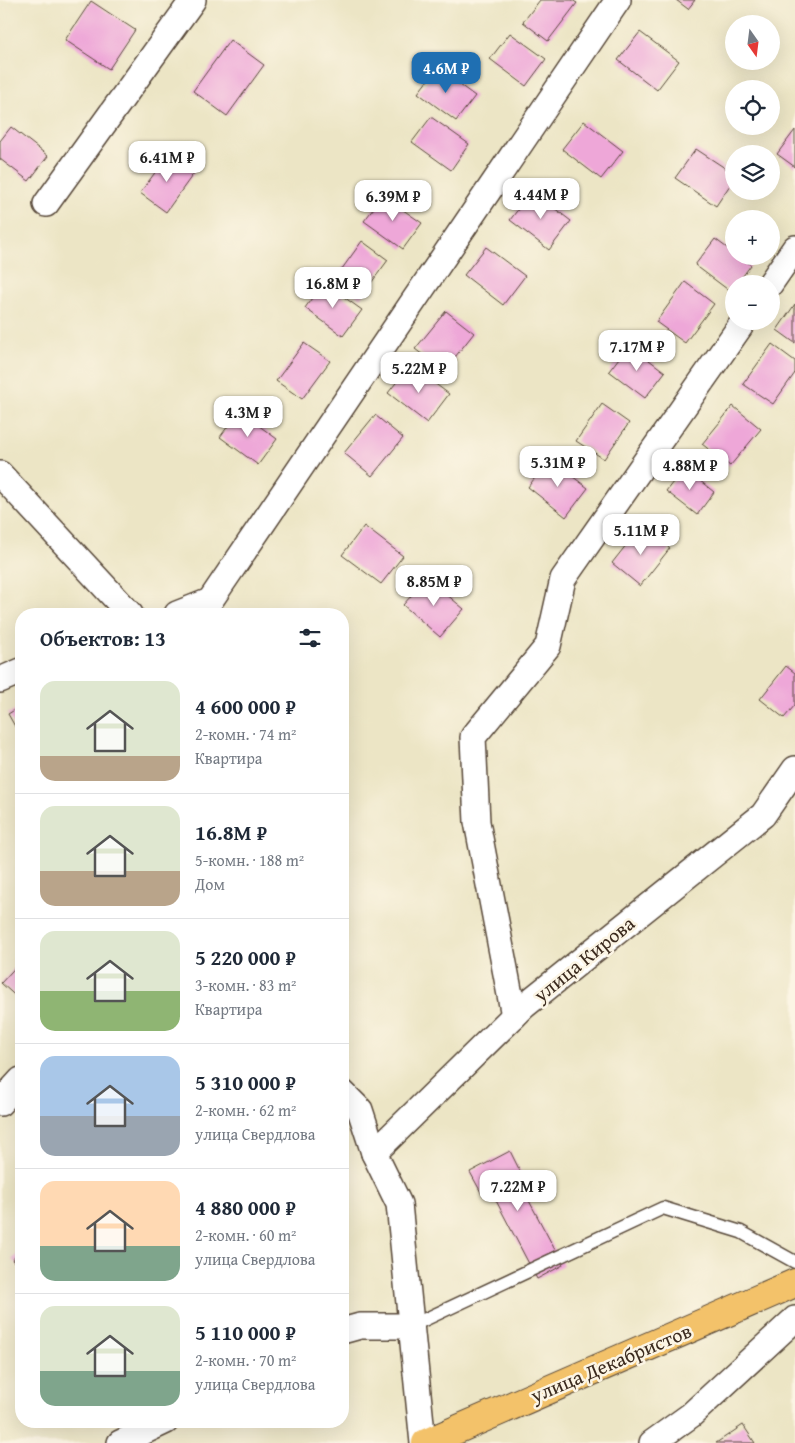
<!DOCTYPE html>
<html lang="ru">
<head>
<meta charset="utf-8">
<style>
  :root { --surface:#fff; --page:#f2f2f3; --text:#1f2937; --muted:#747a83; --line:#e0e1e3; --accent:#1f6fb2 }
  body { margin:0; font-family:"Gentium Book Plus",serif; background:var(--page); color:var(--text); height:100vh; display:flex; flex-direction:column; font-size:19px; white-space:nowrap }
  * { box-sizing:border-box; margin:0 }
  p { font-size:16px; color:var(--muted) }
  .icon { flex:none; width:28px; height:28px; fill:none; stroke:currentColor; stroke-width:2; stroke-linecap:round; stroke-linejoin:round }
  .map { position:relative; flex:1; overflow:hidden }
  .panel { position:absolute; left:15px; top:608px; width:334px; height:820px; display:flex; flex-direction:column; background:var(--surface); border-radius:20px; box-shadow:0 5px 20px #0002 }
  .panel>* { flex:none }
  .needle { width:32px; rotate:166deg }
  .buttons { position:absolute; left:725px; top:15px; display:grid; gap:10px }
  .buttons a { display:grid; place-items:center; width:55px; height:55px; border-radius:50%; background:var(--surface); box-shadow:0 5px 20px #0002; font-size:25px }
  .price { position:absolute; translate:-50% -42px; padding:0 11px; border-radius:10px; background:#fff; color:#222; font-size:16px; line-height:32px; filter:drop-shadow(0 1px 2px #0008) }
  .price::after { content:''; position:absolute; left:50%; top:30px; width:15px; height:11px; margin-left:-8px; background:inherit; clip-path:polygon(0 0,100% 0,50% 100%) }
  .price.active { background:var(--accent); color:#fff }
  ul { padding:0; list-style:none }
  li { display:flex; align-items:center; gap:15px; height:125px; padding:0 25px }
  li+li { border-top:1px solid var(--line) }
  li span { display:grid; place-items:center; flex:none; width:140px; height:100px; border-radius:15px; color:#555 }
  li>.icon { margin-inline-start:auto }
  span .icon { width:60px; height:60px; fill:#fffc; stroke-width:1 }
  li b { font-size:21px }
  h2 { display:flex; justify-content:space-between; align-items:center; height:60px; padding:0 25px; font-size:21px }
  .map>svg:first-child { display:block }
</style>
</head>
<body>
<div class="map">
<svg width="795" height="1443" viewBox="0 0 795 1443">
  <rect width="100%" height="100%" fill="#fcf5e5"/>
  <filter id="ink" filterUnits="userSpaceOnUse"><feTurbulence type="fractalNoise" baseFrequency=".02" numOctaves="2"/><feDisplacementMap in="SourceGraphic" scale="10" xChannelSelector="R" yChannelSelector="G"/><feConvolveMatrix kernelMatrix="1 2 1 2 8 2 1 2 1" color-interpolation-filters="sRGB"/></filter>
  <filter id="wash" filterUnits="userSpaceOnUse"><feTurbulence type="fractalNoise" baseFrequency=".0096" numOctaves="4" result="noise"/><feDisplacementMap in="SourceGraphic" scale="20" xChannelSelector="R" yChannelSelector="G"/><feGaussianBlur stdDeviation="1.12" result="paint"/><feColorMatrix in="noise" values="0 0 0 0 0 0 0 0 0 0 0 0 0 0 0 0 0 1.4 0 .05"/><feComposite in="paint" operator="in"/></filter>
  <g filter="url(#wash)">
    <rect width="100%" height="100%" fill="#ece5c5"/>
    <g id="blocks">
      <g fill="#eea7d8">
        <polygon points="540,0 572,0 577,3 548,41 523,22"/>
        <polygon points="676,0 695,0 688,9"/>
        <polygon points="91,1 135,30 109,69 65,40"/>
        <polygon points="640,32 679,61 657,90 618,60"/>
        <polygon points="510,33 546,59 526,86 490,59"/>
        <polygon points="230,40 264,65 227,116 193,91"/>
        <polygon points="437,68 475,96 456,121 418,93"/>
        <polygon points="431,117 469,144 451,170 412,142"/>
        <polygon points="584,121 623,151 601,179 562,149"/>
        <polygon points="11,127 48,156 29,181 0,159 0,141"/>
        <polygon points="795,130 795,167 777,154"/>
        <polygon points="696,149 734,174 734,179 716,206 675,178"/>
        <polygon points="168,155 194,173 166,212 140,193"/>
        <polygon points="532,191 571,221 549,250 510,220"/>
        <polygon points="383,196 422,223 403,249 364,221"/>
        <polygon points="715,239 734,253 734,256 739,256 751,265 737,284 734,284 731,292 695,265"/>
        <polygon points="362,241 388,260 360,298 334,280"/>
        <polygon points="486,247 525,276 503,305 464,275"/>
        <polygon points="323,282 362,310 343,336 305,308"/>
        <polygon points="685,282 714,304 685,343 656,322"/>
        <polygon points="795,304 795,343 777,330"/>
        <polygon points="446,311 474,333 444,371 415,349"/>
        <polygon points="304,343 330,361 302,399 276,381"/>
        <polygon points="772,344 795,361 795,373 773,404 743,384"/>
        <polygon points="629,345 665,372 645,398 609,371"/>
        <polygon points="410,365 449,394 427,423 388,393"/>
        <polygon points="602,404 629,423 604,459 576,441"/>
        <polygon points="733,406 761,429 730,466 702,444"/>
        <polygon points="239,411 277,439 258,465 220,437"/>
        <polygon points="375,415 403,438 372,476 344,453"/>
        <polygon points="549,459 588,488 566,517 528,487"/>
        <polygon points="684,468 714,492 697,515 666,491"/>
        <polygon points="642,525 670,548 640,586 612,563"/>
        <polygon points="364,526 403,556 381,584 342,555"/>
        <polygon points="427,578 464,609 440,637 403,605"/>
        <polygon points="786,666 795,673 795,705 784,718 760,699"/>
        <polygon points="21,706 21,737 8,714"/>
        <polygon points="21,961 21,1001 1,983"/>
        <polygon points="510,1151 522,1175 517,1178 563,1265 537,1279 491,1191 483,1196 470,1172"/>
        <polygon points="21,1250 21,1268 12,1260"/>
        <polygon points="743,1425 755,1443 716,1443"/>
      </g>
    </g>
  </g>
  <g filter="url(#ink)">
    <use href="#blocks" fill-opacity="0" stroke="#564637" stroke-width="1"/>
    <g fill="none" stroke-linecap="round" stroke-linejoin="round">
      <defs>
        <polyline id="service" points="411,1326 663,1208 741,1232 795,1262"/>
        <g id="minor">
          <polyline points="46,204 193,0"/>
          <polyline points="770,284 795,248"/>
          <polyline points="0,474 130,614"/>
          <polyline points="177,614 210,601 618,0"/>
          <polyline points="0,680 21,671"/>
          <polyline points="514,1016 477,822 473,737 548,646 563,579 744,321"/>
          <polyline points="342,1092 360,1110 374,1153 399,1204 423,1443"/>
          <polyline points="0,1103 21,1080"/>
          <polyline points="374,1153 524,1006 763,815 795,769"/>
          <polyline points="342,1331 360,1326 411,1326"/>
          <polyline points="120,1443 166,1421"/>
          <polyline points="652,1443 691,1415 795,1319"/>
        </g>
        <polyline id="primary" points="426,1443 795,1283"/>
      </defs>
      <use href="#service" stroke="#564637" stroke-width="15"/>
      <use href="#minor" stroke="#564637" stroke-width="28"/>
      <use href="#primary" stroke="#564637" stroke-width="30"/>
      <use href="#service" stroke="#fff" stroke-width="12"/>
      <use href="#minor" stroke="#fff" stroke-width="25"/>
      <use href="#primary" stroke="#f3c26a" stroke-width="28"/>
    </g>
  </g>
  <g text-anchor="middle" stroke-width="5" stroke-linejoin="round" paint-order="stroke">
    <g font-size="20" fill="#3b2a1e" stroke="#fcf5e5">
      <text transform="translate(584 959) rotate(-39)" y="7">улица Кирова</text>
      <text transform="translate(611 1363) rotate(-23)" y="7">улица Декабристов</text>
    </g>
  </g>
</svg>
<div class="buttons">
<a><svg class="needle" viewBox="-14 -14 28 28"><path d="M0-13l5 13h-10z" fill="#e53935"/><path d="M0 13l5-13h-10z" fill="#747a83"/></svg></a>
<a><svg class="icon" aria-label="locate" viewBox="0 0 24 24"><circle cx="12" cy="12" r="6"/><path d="M12 2v4M12 18v4M2 12h4M18 12h4"/></svg></a>
<a><svg class="icon" aria-label="layers" viewBox="0 0 24 24"><path d="M12 4l9 5-9 5-9-5zM3 14l9 5 9-5"/></svg></a>
<a>+</a>
<a>−</a>
</div>
<b class="price active" style="left:446px;top:94px">4.6M ₽</b>
<b class="price" style="left:167px;top:183px">6.41M ₽</b>
<b class="price" style="left:541px;top:220px">4.44M ₽</b>
<b class="price" style="left:393px;top:222px">6.39M ₽</b>
<b class="price" style="left:333px;top:309px">16.8M ₽</b>
<b class="price" style="left:637px;top:372px">7.17M ₽</b>
<b class="price" style="left:419px;top:394px">5.22M ₽</b>
<b class="price" style="left:248px;top:438px">4.3M ₽</b>
<b class="price" style="left:558px;top:488px">5.31M ₽</b>
<b class="price" style="left:690px;top:491px">4.88M ₽</b>
<b class="price" style="left:641px;top:556px">5.11M ₽</b>
<b class="price" style="left:434px;top:607px">8.85M ₽</b>
<b class="price" style="left:518px;top:1212px">7.22M ₽</b>
<section class="panel">
<h2>Объектов: 13<svg class="icon" aria-label="filters" viewBox="0 0 24 24"><path d="M4 7h16M4 17h16"/><circle cx="9" cy="7" r="2"/><circle cx="15" cy="17" r="2"/></svg></h2>
<ul>
<li><span style="background:linear-gradient(#dfe7d0 75%,#b9a48a 0)"><svg class="icon" aria-label="home" viewBox="0 0 24 24"><path d="M3 11l9-7 9 7M6 9v11h12V9"/></svg></span><div><b>4 600 000 ₽</b><p>2-комн. · 74 m²</p><p>Квартира</p></div></li>
<li><span style="background:linear-gradient(#dfe7d0 65%,#b9a48a 0)"><svg class="icon" aria-label="home" viewBox="0 0 24 24"><path d="M3 11l9-7 9 7M6 9v11h12V9"/></svg></span><div><b>16.8M ₽</b><p>5-комн. · 188 m²</p><p>Дом</p></div></li>
<li><span style="background:linear-gradient(#dfe7d0 60%,#8fb573 0)"><svg class="icon" aria-label="home" viewBox="0 0 24 24"><path d="M3 11l9-7 9 7M6 9v11h12V9"/></svg></span><div><b>5 220 000 ₽</b><p>3-комн. · 83 m²</p><p>Квартира</p></div></li>
<li><span style="background:linear-gradient(#a9c7e8 60%,#9aa5b1 0)"><svg class="icon" aria-label="home" viewBox="0 0 24 24"><path d="M3 11l9-7 9 7M6 9v11h12V9"/></svg></span><div><b>5 310 000 ₽</b><p>2-комн. · 62 m²</p><p>улица Свердлова</p></div></li>
<li><span style="background:linear-gradient(#ffd9b3 65%,#7fa58c 0)"><svg class="icon" aria-label="home" viewBox="0 0 24 24"><path d="M3 11l9-7 9 7M6 9v11h12V9"/></svg></span><div><b>4 880 000 ₽</b><p>2-комн. · 60 m²</p><p>улица Свердлова</p></div></li>
<li><span style="background:linear-gradient(#dfe7d0 65%,#7fa58c 0)"><svg class="icon" aria-label="home" viewBox="0 0 24 24"><path d="M3 11l9-7 9 7M6 9v11h12V9"/></svg></span><div><b>5 110 000 ₽</b><p>2-комн. · 70 m²</p><p>улица Свердлова</p></div></li>
</ul>
</section>
</div>
</body>
</html>
